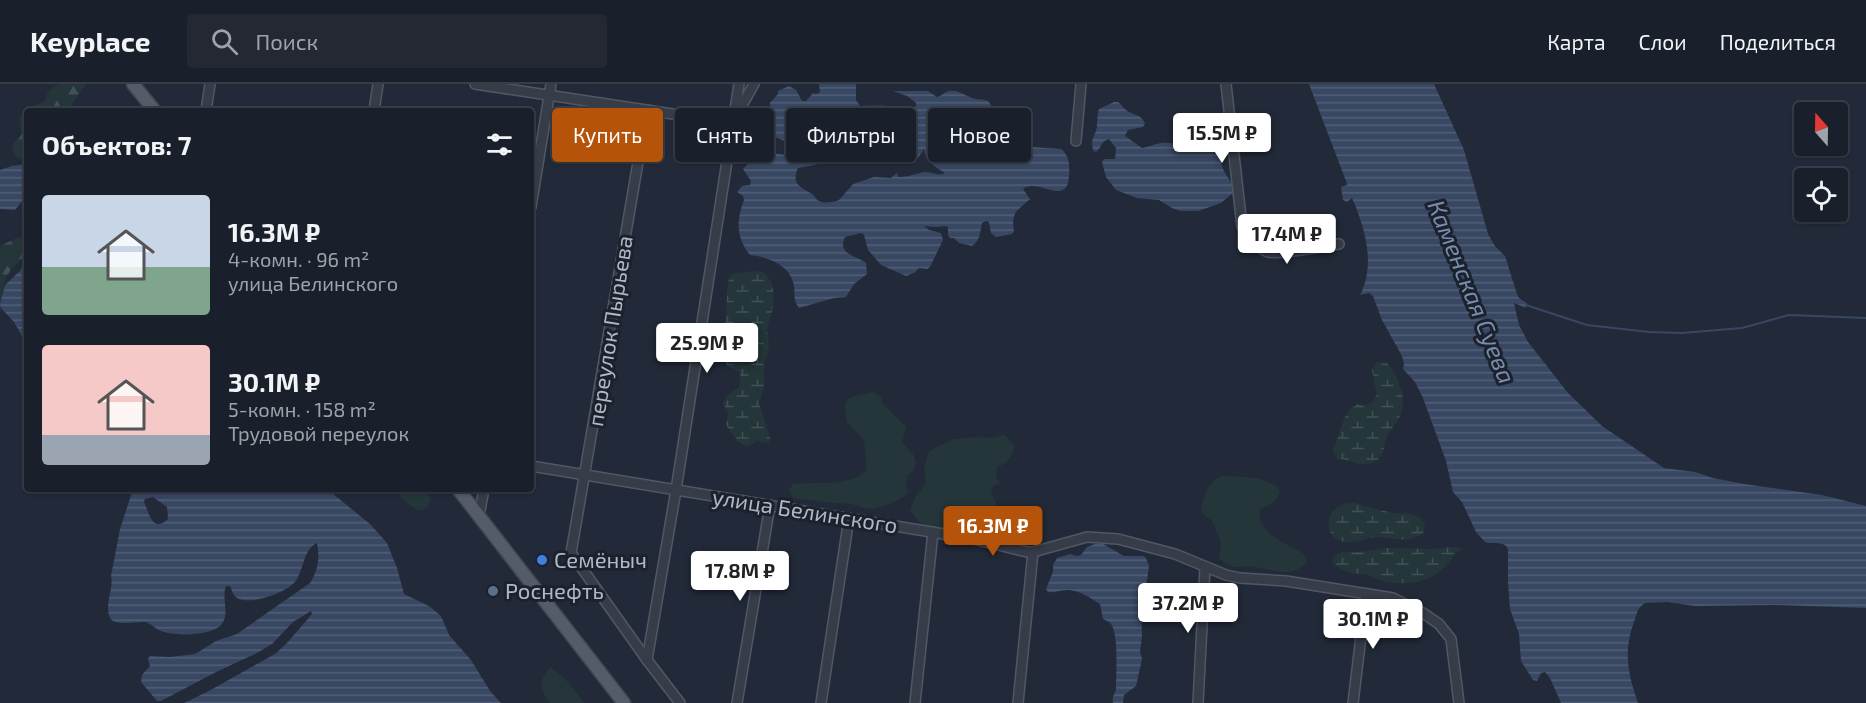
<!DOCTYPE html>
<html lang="ru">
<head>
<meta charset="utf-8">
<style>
  :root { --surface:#1a202b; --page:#232833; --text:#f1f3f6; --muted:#9fa3a9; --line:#383e47; --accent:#b45309 }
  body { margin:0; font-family:"Exo 2",sans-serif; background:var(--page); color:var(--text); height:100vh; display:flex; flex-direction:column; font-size:22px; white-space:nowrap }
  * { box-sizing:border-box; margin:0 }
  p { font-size:20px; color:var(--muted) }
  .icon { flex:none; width:33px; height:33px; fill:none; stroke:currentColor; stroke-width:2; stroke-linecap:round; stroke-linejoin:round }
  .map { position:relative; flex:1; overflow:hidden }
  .drawer { position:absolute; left:24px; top:24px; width:510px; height:384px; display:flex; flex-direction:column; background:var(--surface); border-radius:6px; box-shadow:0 2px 4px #0004,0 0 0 2px var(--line) }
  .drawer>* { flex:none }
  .guide { position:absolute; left:552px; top:24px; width:570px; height:54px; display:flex; gap:12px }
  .needle { width:39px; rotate:340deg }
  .buttons { position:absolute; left:1794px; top:18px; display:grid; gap:12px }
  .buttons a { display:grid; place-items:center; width:54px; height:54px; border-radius:6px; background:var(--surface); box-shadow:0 2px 4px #0004,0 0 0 2px var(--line); font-size:30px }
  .price { position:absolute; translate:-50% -51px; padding:0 14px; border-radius:6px; background:#fff; color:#222; font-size:20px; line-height:39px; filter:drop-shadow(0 2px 3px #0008) }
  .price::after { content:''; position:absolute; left:50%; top:36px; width:18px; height:14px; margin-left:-9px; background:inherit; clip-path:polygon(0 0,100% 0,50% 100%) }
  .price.on { background:var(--accent); color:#fff }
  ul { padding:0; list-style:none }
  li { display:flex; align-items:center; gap:18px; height:150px; padding:0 18px }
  li span { display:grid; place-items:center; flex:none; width:168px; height:120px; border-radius:6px; color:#555 }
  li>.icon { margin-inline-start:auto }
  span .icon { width:72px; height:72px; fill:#fffc; stroke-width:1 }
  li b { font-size:26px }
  h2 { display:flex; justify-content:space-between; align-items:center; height:72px; padding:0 18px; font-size:26px }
  .pill { padding:0 21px; border-radius:6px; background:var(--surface); box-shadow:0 2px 4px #0004,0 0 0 2px var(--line); font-size:21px; line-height:54px }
  .pill.on { background:var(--accent); color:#fff }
  header { display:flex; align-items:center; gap:36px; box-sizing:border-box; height:84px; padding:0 30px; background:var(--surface); border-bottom:2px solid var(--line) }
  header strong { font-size:28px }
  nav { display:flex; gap:33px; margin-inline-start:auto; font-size:21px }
  .search { width:420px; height:54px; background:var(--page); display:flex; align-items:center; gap:15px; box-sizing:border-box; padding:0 21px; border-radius:6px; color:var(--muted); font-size:22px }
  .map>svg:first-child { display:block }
</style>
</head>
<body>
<header>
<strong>Keyplace</strong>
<div class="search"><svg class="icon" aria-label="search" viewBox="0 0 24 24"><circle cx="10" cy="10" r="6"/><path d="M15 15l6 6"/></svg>Поиск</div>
<nav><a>Карта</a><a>Слои</a><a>Поделиться</a></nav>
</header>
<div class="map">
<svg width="1866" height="619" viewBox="0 0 1866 619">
  <defs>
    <pattern id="forest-firs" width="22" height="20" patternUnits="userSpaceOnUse" patternTransform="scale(1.5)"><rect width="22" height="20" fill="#24363a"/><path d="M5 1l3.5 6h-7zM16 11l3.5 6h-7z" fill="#415155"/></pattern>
    <pattern id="wetland-marsh" width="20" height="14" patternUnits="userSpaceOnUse" patternTransform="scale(1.5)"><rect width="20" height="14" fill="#24363a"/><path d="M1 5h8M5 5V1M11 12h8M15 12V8" fill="none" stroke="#415155"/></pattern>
    <pattern id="water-rules" width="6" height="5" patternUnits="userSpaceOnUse" patternTransform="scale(1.5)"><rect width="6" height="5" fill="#384762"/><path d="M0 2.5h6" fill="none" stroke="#525f77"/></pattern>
  </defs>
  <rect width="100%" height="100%" fill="#222a39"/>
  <g fill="#24363a">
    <path d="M874,308L881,313L883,320L906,343L902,359L913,370L916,379L913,387L907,392L906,400L908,409C900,417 876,427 864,424C860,423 856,421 851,420C831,419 813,417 793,414L789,406L793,400C818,397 848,404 867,386L864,356L847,338L845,322L848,315L855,312Z"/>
    <path d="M1005,351L1015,362C1012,374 1007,378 997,384L996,392L1000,399L993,402L991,409L999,424L1030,439L1037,445L1038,453L1024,459L1016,458L1001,453L980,448L949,444L933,445L920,439L910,426L916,412L926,399L924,383L929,367L953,355L981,353L990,354Z"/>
    <path d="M1222,392C1241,393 1265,391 1280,406C1278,417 1270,420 1260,426C1256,449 1288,461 1304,470L1307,478C1292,495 1274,486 1256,483C1240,481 1234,488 1219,474L1221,459L1213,438L1201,428C1203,414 1207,398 1222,392Z"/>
    <path d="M394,405H424L431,415L428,422L422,427C410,424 402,415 394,405Z"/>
    <path d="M551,583L568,598L584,619H550C539,604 538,597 551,583Z"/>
  </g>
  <g fill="url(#forest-firs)">
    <path d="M61,0H85V2L72,20L75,27H27V75H19L14,69L12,62L21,50L19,34L31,23L45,17C47,7 51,4 61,0Z"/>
    <path d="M19,153L27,156C27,178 14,177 6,194C1,205 3,217 0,228V162Z"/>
  </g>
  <g fill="url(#wetland-marsh)">
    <path d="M754,187L763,188L766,191L771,198L774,210L772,227L767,244L769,263L764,279V303L759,319L770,354L769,358L766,359L757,357L747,363L737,357L726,341L728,329L723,319L727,312L740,302V289C736,285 727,284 725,278C722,270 726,262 725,254C724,241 727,226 727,212C726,206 729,200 729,193L732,190Z"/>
    <path d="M1377,278H1386C1398,291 1409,317 1399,334C1397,340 1391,344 1388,350C1383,360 1386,372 1374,378C1361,384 1350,376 1337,374L1333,367L1345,333L1350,325L1358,320L1364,321L1372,319L1377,311L1372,286Z"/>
    <path d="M1354,419L1392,429L1412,430L1420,434L1425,441L1423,450C1420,451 1417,453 1414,454C1403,458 1389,453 1377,453C1364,454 1349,463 1337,455C1325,448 1327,432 1336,424C1342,420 1348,419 1354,419Z"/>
    <path d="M1453,463L1462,464C1459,468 1455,469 1452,474C1435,497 1415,502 1387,498C1379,496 1372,492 1365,490C1360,489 1355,490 1351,489C1345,487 1339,484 1334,481L1332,477L1335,471L1342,468H1359L1388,464L1430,465Z"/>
  </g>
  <g fill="url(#water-rules)" fill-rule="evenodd">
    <path d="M819,0H856V16L860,22C869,22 878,21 886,22C897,24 905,28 916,22V19L907,12L893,7H928L937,13C942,12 944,8 949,7C958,5 967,13 976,15C980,16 986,15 989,18C990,19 993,25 993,27C995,38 984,46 998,56L1032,63L1061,65C1066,69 1069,75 1069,82C1072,130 1039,92 1023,105L1030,115C1017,127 1011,128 1014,147L1012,150L996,153L991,149L989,138L986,137L982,139C980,147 981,156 972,162L959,159L954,154H950L948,151V143L945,142L937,143L924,142L929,146L941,149L943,156L930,183L927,185L919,184L914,189L906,192L881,181L868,166L864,151L861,149L845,153C837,171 856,171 866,179L867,190L854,200L846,213L834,214L799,224C793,217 795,210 794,202C791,181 768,173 750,171C736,154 736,136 744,116L743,112L737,108L742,102L750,101L751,97L743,85C751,76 758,70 771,69L823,76L826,78C825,79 800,84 798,84C791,100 800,103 812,110C815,112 816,116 819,117C825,120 834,118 839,116L853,100L874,93L891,94L897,89L898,93C908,93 915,90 924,88C933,87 937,93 945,89C935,83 926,78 924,65L918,74L901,80L895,70L884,62L880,63L883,70L882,74L853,68H833L827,63L826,60L815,63L800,64L771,51L766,41L771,30L770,19L778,10V7L789,2L796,6L802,17H806L813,9L816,10L820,8Z"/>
    <path d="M1309,0H1434L1464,66L1488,150L1495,162L1505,172L1517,210L1519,214L1527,219L1526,224L1514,219L1519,241L1528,258L1568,309L1602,342L1664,384L1695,388L1713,394L1744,400L1822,411L1866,422V524L1775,521L1695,522L1667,518L1645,519C1637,524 1637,530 1634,538C1623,568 1628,590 1638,619H1561L1550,594L1545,588L1541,589L1537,597L1533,596L1521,577L1519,550L1510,525L1508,498V465C1504,456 1493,461 1485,458L1476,448L1462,418L1453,408L1446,377L1423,314L1415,298L1403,285L1404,280L1402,272L1382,236L1373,212L1369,209L1360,211C1376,180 1365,144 1352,114L1347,118L1343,116L1341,103L1347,101L1346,97Z"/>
    <path d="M1114,18H1118C1122,21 1125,26 1129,28C1137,32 1141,31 1145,39L1143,43L1128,46L1125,52L1142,64C1149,63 1155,60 1161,59C1169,58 1174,61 1181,57C1192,49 1187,28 1207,33C1222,51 1216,61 1222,82C1225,92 1233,97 1234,108L1221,119L1198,127H1180L1172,124L1159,116L1137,114L1116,106L1106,93L1102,78L1104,75H1115L1116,64L1109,55C1101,57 1102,63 1096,68L1093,66C1090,51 1097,52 1097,40C1098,34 1097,31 1099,25Z"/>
    <polygon points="27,80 27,114 23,116 15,126 0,125 0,86 12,82"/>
    <polygon points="27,175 27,261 14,238 1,224 0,220 5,201 20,187"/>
    <path d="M133,405H327L370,440L387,459L397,484L404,510L429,522L441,532L449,551L471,576L490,607L501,619H184L207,608L275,570L287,559L312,530L311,527L293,538L272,560L257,569L216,588L161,617H157L141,598L142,591L150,582L148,575L150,572L170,573L195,570L216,557L237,550L310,499C318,487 320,473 317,459C304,465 304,483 297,495C290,508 250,522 237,514C233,511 232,506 230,502H226C221,515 231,532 220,542C209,552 175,552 161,547C155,545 151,539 145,538C136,537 115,543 110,534C104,520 114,505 111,492L120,445ZM153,413L167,423L168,435C152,450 149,428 144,418L145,415Z"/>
    <path d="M1095,460H1103L1124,472H1143L1146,474L1149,482L1147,497L1141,521L1142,552L1140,568L1142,575L1136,602L1124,611L1123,619H1113C1112,614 1114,610 1116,606C1116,591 1119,551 1111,540C1109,537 1107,537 1103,535L1100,520C1092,515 1079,506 1068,506C1061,506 1056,509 1048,508L1046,505L1053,488V481L1057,474L1070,470L1077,472L1081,471L1087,463Z"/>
  </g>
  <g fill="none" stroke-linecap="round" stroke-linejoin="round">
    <polyline stroke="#384762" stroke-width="2" points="1526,221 1587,241 1649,248 1682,249 1742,244 1789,231 1866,234"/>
    <defs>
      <g id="minor">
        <polyline points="475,0 732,39 754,0"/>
        <path d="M1226,0L1242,142C1246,151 1259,165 1268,168C1279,171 1326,162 1339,160"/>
        <polyline points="647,26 571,469 647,576 680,619"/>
        <polyline points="206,27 210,0"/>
        <polyline points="374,27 378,0"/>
        <polyline points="1076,57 1081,0"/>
        <polyline points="531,123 551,0"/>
        <polyline points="531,382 974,455 1027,468 1033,468 1087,453 1118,455 1175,470 1226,491 1240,494 1286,497 1393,514 1423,529 1439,540 1451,555 1459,619"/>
        <polyline points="479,432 484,405"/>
        <polyline points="647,576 676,406 739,0"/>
        <polyline points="737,619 770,421"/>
        <polyline points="821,619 849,434"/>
        <polyline points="915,619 933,448"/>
        <polyline points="1018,619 1033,468"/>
        <polyline points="1198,619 1205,483"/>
        <polyline points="1353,619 1366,511"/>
      </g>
      <g id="major">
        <polyline points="133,0 155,27"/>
        <polyline points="458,405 624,619"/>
      </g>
    </defs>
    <use href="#minor" stroke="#515764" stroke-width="12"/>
    <use href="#major" stroke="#3f4652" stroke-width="15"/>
    <use href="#minor" stroke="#363d49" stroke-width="9"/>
    <use href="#major" stroke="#545b69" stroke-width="12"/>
  </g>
  <circle fill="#3f7fe0" stroke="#1b222e" stroke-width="2" cx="542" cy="476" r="6"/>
  <circle fill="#5c6f8a" stroke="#1b222e" stroke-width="2" cx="493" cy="507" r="6"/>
  <g text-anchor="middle" stroke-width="6" stroke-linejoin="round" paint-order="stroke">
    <g font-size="22" fill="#b1b7c5" stroke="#1b222e">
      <text transform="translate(610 247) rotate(-81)" y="8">переулок Пырьева</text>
      <text transform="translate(805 427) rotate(9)" y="8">улица Белинского</text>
    </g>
    <g font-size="22" fill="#b1b7c5" stroke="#1b222e" text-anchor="start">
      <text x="554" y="484">Семёныч</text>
      <text x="505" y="515">Роснефть</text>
    </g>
    <g font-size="24" font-style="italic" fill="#7a8dac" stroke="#1b222e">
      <text transform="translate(1471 208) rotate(68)" y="8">Каменская Суева</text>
    </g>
  </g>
</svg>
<div class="buttons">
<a><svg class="needle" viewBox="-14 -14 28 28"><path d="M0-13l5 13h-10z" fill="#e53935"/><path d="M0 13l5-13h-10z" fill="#9fa3a9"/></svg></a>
<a><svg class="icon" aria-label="locate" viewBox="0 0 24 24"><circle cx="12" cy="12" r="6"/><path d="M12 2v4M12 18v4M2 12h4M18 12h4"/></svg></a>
</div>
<b class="price" style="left:1222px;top:80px">15.5M ₽</b>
<b class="price" style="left:1287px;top:181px">17.4M ₽</b>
<b class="price" style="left:707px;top:290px">25.9M ₽</b>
<b class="price on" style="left:993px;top:473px">16.3M ₽</b>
<b class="price" style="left:740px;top:518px">17.8M ₽</b>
<b class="price" style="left:1188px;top:550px">37.2M ₽</b>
<b class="price" style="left:1373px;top:566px">30.1M ₽</b>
<div class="guide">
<a class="pill on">Купить</a>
<a class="pill">Снять</a>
<a class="pill">Фильтры</a>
<a class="pill">Новое</a>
</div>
<section class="drawer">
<h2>Объектов: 7<svg class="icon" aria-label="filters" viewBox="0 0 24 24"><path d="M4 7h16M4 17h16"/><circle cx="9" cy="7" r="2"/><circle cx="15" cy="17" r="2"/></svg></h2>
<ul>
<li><span style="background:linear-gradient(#c9d6e8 60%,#7fa58c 0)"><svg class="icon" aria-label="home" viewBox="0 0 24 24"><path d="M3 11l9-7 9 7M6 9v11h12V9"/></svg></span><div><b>16.3M ₽</b><p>4-комн. · 96 m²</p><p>улица Белинского</p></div></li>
<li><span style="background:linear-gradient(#f6c9c9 75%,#9aa5b1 0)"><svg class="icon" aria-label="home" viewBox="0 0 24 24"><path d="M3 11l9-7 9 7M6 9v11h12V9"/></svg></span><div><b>30.1M ₽</b><p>5-комн. · 158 m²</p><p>Трудовой переулок</p></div></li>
</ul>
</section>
</div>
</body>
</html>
